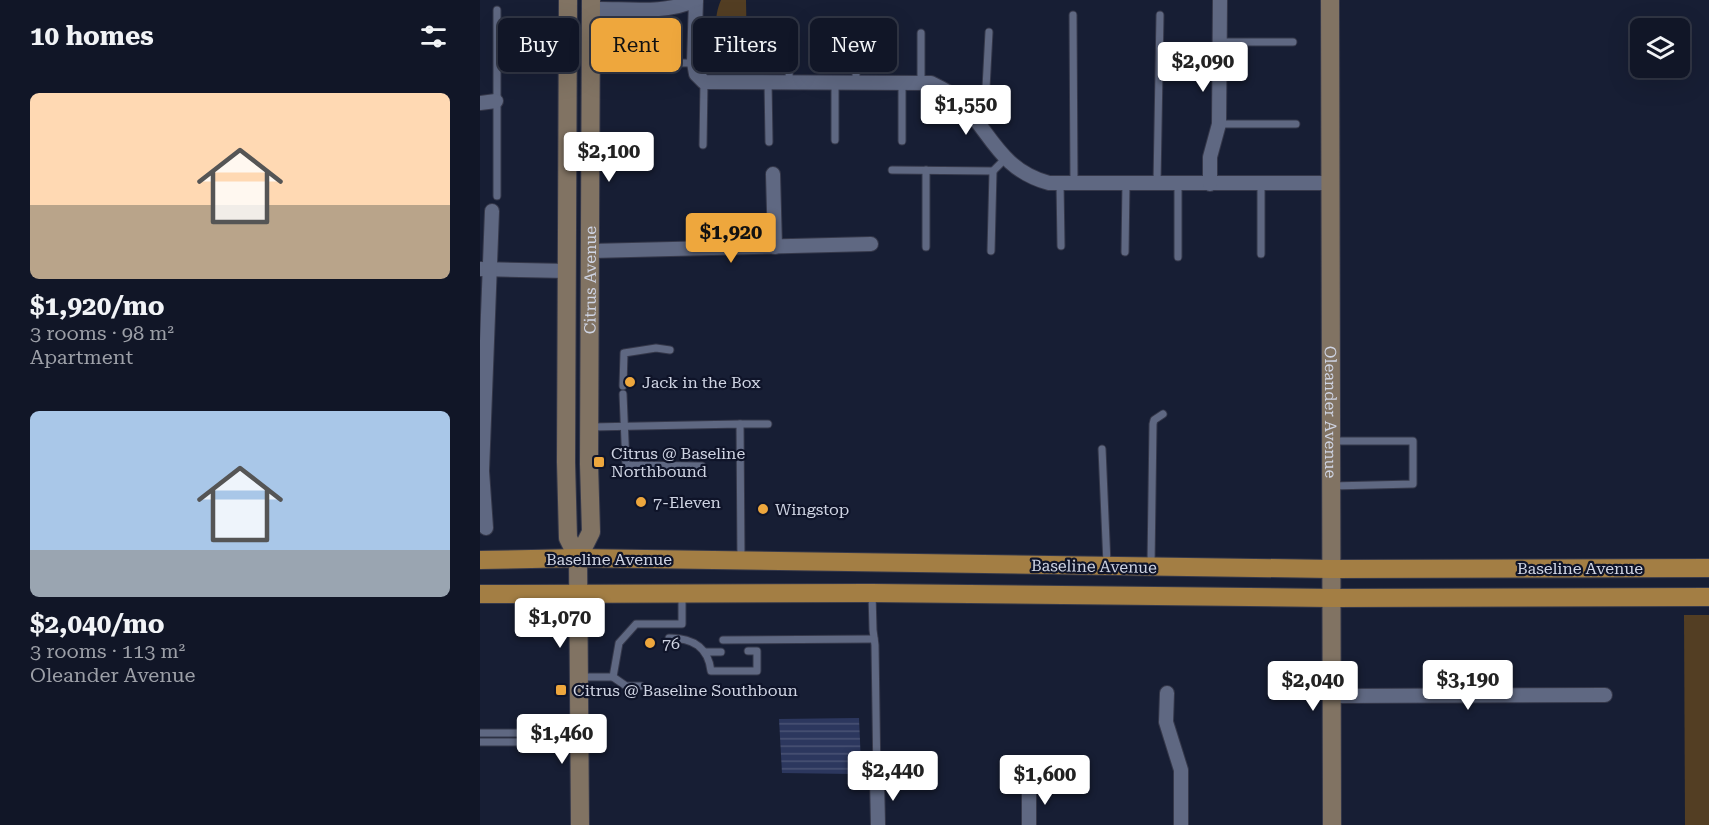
<!DOCTYPE html>
<html lang="en">
<head>
<meta charset="utf-8">
<style>
  :root { --surface:#111627; --page:#1e2333; --text:#f1f3f6; --muted:#9c9fa7; --line:#303544; --accent:#eea73d }
  body { margin:0; font-family:"Roboto Serif",serif; background:var(--page); color:var(--text); height:100vh; display:flex; flex-direction:column; font-size:22px; white-space:nowrap }
  * { box-sizing:border-box; margin:0 }
  p { font-size:20px; color:var(--muted) }
  .icon { flex:none; width:33px; height:33px; fill:none; stroke:currentColor; stroke-width:2; stroke-linecap:round; stroke-linejoin:round }
  .map { position:relative; flex:1; overflow:hidden }
  .sheet { display:flex; flex-direction:column; background:var(--surface); width:480px }
  .sheet>* { flex:none }
  .banner { position:absolute; left:18px; top:18px; width:570px; height:54px; display:flex; gap:12px }
  .buttons { position:absolute; left:1150px; top:18px; display:grid; gap:12px }
  .buttons a { display:grid; place-items:center; width:60px; height:60px; border-radius:9px; background:var(--surface); box-shadow:0 6px 24px #0002,0 0 0 2px var(--line); font-size:30px }
  .price { position:absolute; translate:-50% -51px; padding:0 14px; border-radius:6px; background:#fff; color:#222; font-size:20px; line-height:39px; filter:drop-shadow(0 2px 3px #0008) }
  .price::after { content:''; position:absolute; left:50%; top:36px; width:18px; height:14px; margin-left:-9px; background:inherit; clip-path:polygon(0 0,100% 0,50% 100%) }
  .price.active { background:var(--accent); color:#111 }
  ul { padding:0; list-style:none }
  li { display:grid; align-content:center; gap:12px; height:318px; padding:0 30px }
  li span { display:grid; place-items:center; height:186px; border-radius:9px; color:#555 }
  li>.icon { margin-inline-start:auto }
  span .icon { width:108px; height:108px; fill:#fffc; stroke-width:1 }
  li b { font-size:26px }
  h2 { display:flex; justify-content:space-between; align-items:center; height:72px; padding:0 30px; font-size:26px }
  .tag { padding:0 21px; border-radius:9px; background:var(--surface); box-shadow:0 6px 24px #0002,0 0 0 2px var(--line); font-size:21px; line-height:54px }
  .tag.active { background:var(--accent); color:#111 }
  main { display:flex; flex:1; min-height:0 }
  .map>svg:first-child { display:block }
</style>
</head>
<body>
<main>
<section class="sheet">
<h2>10 homes<svg class="icon" aria-label="filters" viewBox="0 0 24 24"><path d="M4 7h16M4 17h16"/><circle cx="9" cy="7" r="2"/><circle cx="15" cy="17" r="2"/></svg></h2>
<ul>
<li><span style="background:linear-gradient(#ffd9b3 60%,#b9a48a 0)"><svg class="icon" aria-label="home" viewBox="0 0 24 24"><path d="M3 11l9-7 9 7M6 9v11h12V9"/></svg></span><div><b>$1,920/mo</b><p>3 rooms · 98 m²</p><p>Apartment</p></div></li>
<li><span style="background:linear-gradient(#a9c7e8 75%,#9aa5b1 0)"><svg class="icon" aria-label="home" viewBox="0 0 24 24"><path d="M3 11l9-7 9 7M6 9v11h12V9"/></svg></span><div><b>$2,040/mo</b><p>3 rooms · 113 m²</p><p>Oleander Avenue</p></div></li>
</ul>
</section>
<div class="map">
<svg width="1229" height="825" viewBox="0 0 1229 825">
  <defs>
    <pattern id="water-rules" width="6" height="5" patternUnits="userSpaceOnUse" patternTransform="scale(1.5)"><rect width="6" height="5" fill="#2c375e"/><path d="M0 2.5h6" fill="none" stroke="#4a5375"/></pattern>
  </defs>
  <rect width="100%" height="100%" fill="#171e34"/>
  <g fill="#533e23">
    <path d="M241,0H266L267,58H236C236,40 233,17 241,0Z"/>
    <polygon points="1229,615 1229,825 1205,825 1204,615"/>
  </g>
  <polygon fill="url(#water-rules)" points="379,718 381,764 374,774 302,773 299,719"/>
  <g fill="none" stroke-linecap="round" stroke-linejoin="round">
    <defs>
      <g id="lane">
        <polyline points="593,15 594,183"/>
        <polyline points="441,33 441,82"/>
        <polyline points="739,42 813,42"/>
        <polyline points="154,63 214,63"/>
        <polyline points="288,82 289,142"/>
        <polyline points="309,82 310,33"/>
        <polyline points="355,82 355,140"/>
        <polyline points="376,82 376,34"/>
        <polyline points="486,108 506,88 509,32"/>
        <polyline points="739,124 816,124"/>
        <polyline points="422,141 422,82"/>
        <polyline points="223,145 224,82"/>
        <polyline points="412,170 513,171 525,159"/>
        <polyline points="446,170 446,247"/>
        <polyline points="580,183 581,246"/>
        <polyline points="677,183 680,15"/>
        <polyline points="781,183 781,254"/>
        <polyline points="698,185 698,257"/>
        <polyline points="17,196 17,10"/>
        <polyline points="511,251 513,171"/>
        <polyline points="645,252 646,183"/>
        <polyline points="143,386 144,353 176,348 190,350"/>
        <polyline points="143,394 146,465 222,466"/>
        <polyline points="260,424 288,424"/>
        <polyline points="111,427 260,424 261,560"/>
        <polyline points="852,441 933,441 933,484 852,486"/>
        <polyline points="622,449 627,564"/>
        <polyline points="671,564 673,424 674,420 683,414"/>
        <polyline points="392,593 393,630 395,645 397,779"/>
        <path d="M189,638C213,638 228,647 231,671H277V651H268"/>
        <polyline points="243,640 394,639"/>
        <polyline points="225,652 241,652"/>
        <polyline points="101,677 133,677 139,643 156,624 202,624 202,594"/>
        <polyline points="133,677 146,686 161,686"/>
        <polyline points="0,733 39,733"/>
        <polyline points="0,742 39,742 51,735 98,735"/>
      </g>
      <g id="street">
        <path d="M216,0L214,63L216,74L224,82L451,83C459,87 468,91 475,97C510,128 517,169 569,183H850"/>
        <path d="M111,9C145,8 184,15 216,0"/>
        <polyline points="0,103 16,101"/>
        <polyline points="293,174 295,247"/>
        <polyline points="730,184 730,157 739,124 740,0"/>
        <polyline points="111,251 391,244"/>
        <polyline points="0,269 87,271"/>
        <polyline points="6,528 2,471 12,211"/>
        <polyline points="687,693 686,722 701,770 701,825"/>
        <polyline points="851,696 1125,695"/>
        <polyline points="397,779 398,825"/>
        <polyline points="549,788 549,825"/>
      </g>
      <g id="secondary">
        <polyline points="88,0 86,462 88,538 98,558"/>
        <path id="s1" d="M850,0L852,825"/>
        <path id="s2" d="M100,825L98,558L111,532L109,464L111,0"/>
      </g>
      <g id="primary">
        <polyline points="0,560 98,558 851,569 1229,568"/>
        <polyline points="0,594 392,593 851,598 1229,597"/>
      </g>
    </defs>
    <use href="#lane" stroke="#35384a" stroke-width="9"/>
    <use href="#street" stroke="#35384a" stroke-width="16"/>
    <use href="#secondary" stroke="#35384a" stroke-width="20"/>
    <use href="#primary" stroke="#35384a" stroke-width="20"/>
    <use href="#lane" stroke="#5f6882" stroke-width="7"/>
    <use href="#street" stroke="#5f6882" stroke-width="14"/>
    <use href="#secondary" stroke="#817363" stroke-width="18"/>
    <use href="#primary" stroke="#a37e44" stroke-width="18"/>
  </g>
  <g fill="#eea73d" stroke="#0f1429" stroke-width="2">
    <circle cx="150" cy="382" r="6"/>
    <rect x="113" y="456" width="12" height="12" rx="3"/>
    <circle cx="161" cy="502" r="6"/>
    <circle cx="283" cy="509" r="6"/>
    <circle cx="170" cy="643" r="6"/>
    <rect x="75" y="684" width="12" height="12" rx="3"/>
  </g>
  <g text-anchor="middle" stroke-width="4.5" stroke-linejoin="round" paint-order="stroke">
    <g font-size="16" fill="#cfd4e3" stroke="#0f1429">
      <text dy="6" stroke="none"><textPath href="#s2" startOffset="548">Citrus Avenue</textPath></text>
      <text dy="6" stroke="none"><textPath href="#s1" startOffset="412">Oleander Avenue</textPath></text>
      <text x="129" y="565">Baseline Avenue</text>
      <text transform="translate(614 566) rotate(1)" y="6">Baseline Avenue</text>
      <text x="1100" y="574">Baseline Avenue</text>
    </g>
    <g font-size="16" fill="#cfd4e3" stroke="#0f1429" text-anchor="start">
      <text x="162" y="388">Jack in the Box</text>
      <text x="131" y="459">Citrus @ Baseline<tspan x="131" dy="18">Northbound</tspan></text>
      <text x="173" y="508">7-Eleven</text>
      <text x="295" y="515">Wingstop</text>
      <text x="182" y="649">76</text>
      <text x="93" y="696">Citrus @ Baseline Southboun</text>
    </g>
  </g>
</svg>
<div class="buttons">
<a><svg class="icon" aria-label="layers" viewBox="0 0 24 24"><path d="M12 4l9 5-9 5-9-5zM3 14l9 5 9-5"/></svg></a>
</div>
<b class="price" style="left:723px;top:93px">$2,090</b>
<b class="price" style="left:486px;top:136px">$1,550</b>
<b class="price" style="left:129px;top:183px">$2,100</b>
<b class="price active" style="left:251px;top:264px">$1,920</b>
<b class="price" style="left:80px;top:649px">$1,070</b>
<b class="price" style="left:988px;top:711px">$3,190</b>
<b class="price" style="left:833px;top:712px">$2,040</b>
<b class="price" style="left:82px;top:765px">$1,460</b>
<b class="price" style="left:413px;top:802px">$2,440</b>
<b class="price" style="left:565px;top:806px">$1,600</b>
<div class="banner">
<a class="tag">Buy</a>
<a class="tag active">Rent</a>
<a class="tag">Filters</a>
<a class="tag">New</a>
</div>
</div>
</main>
</body>
</html>
